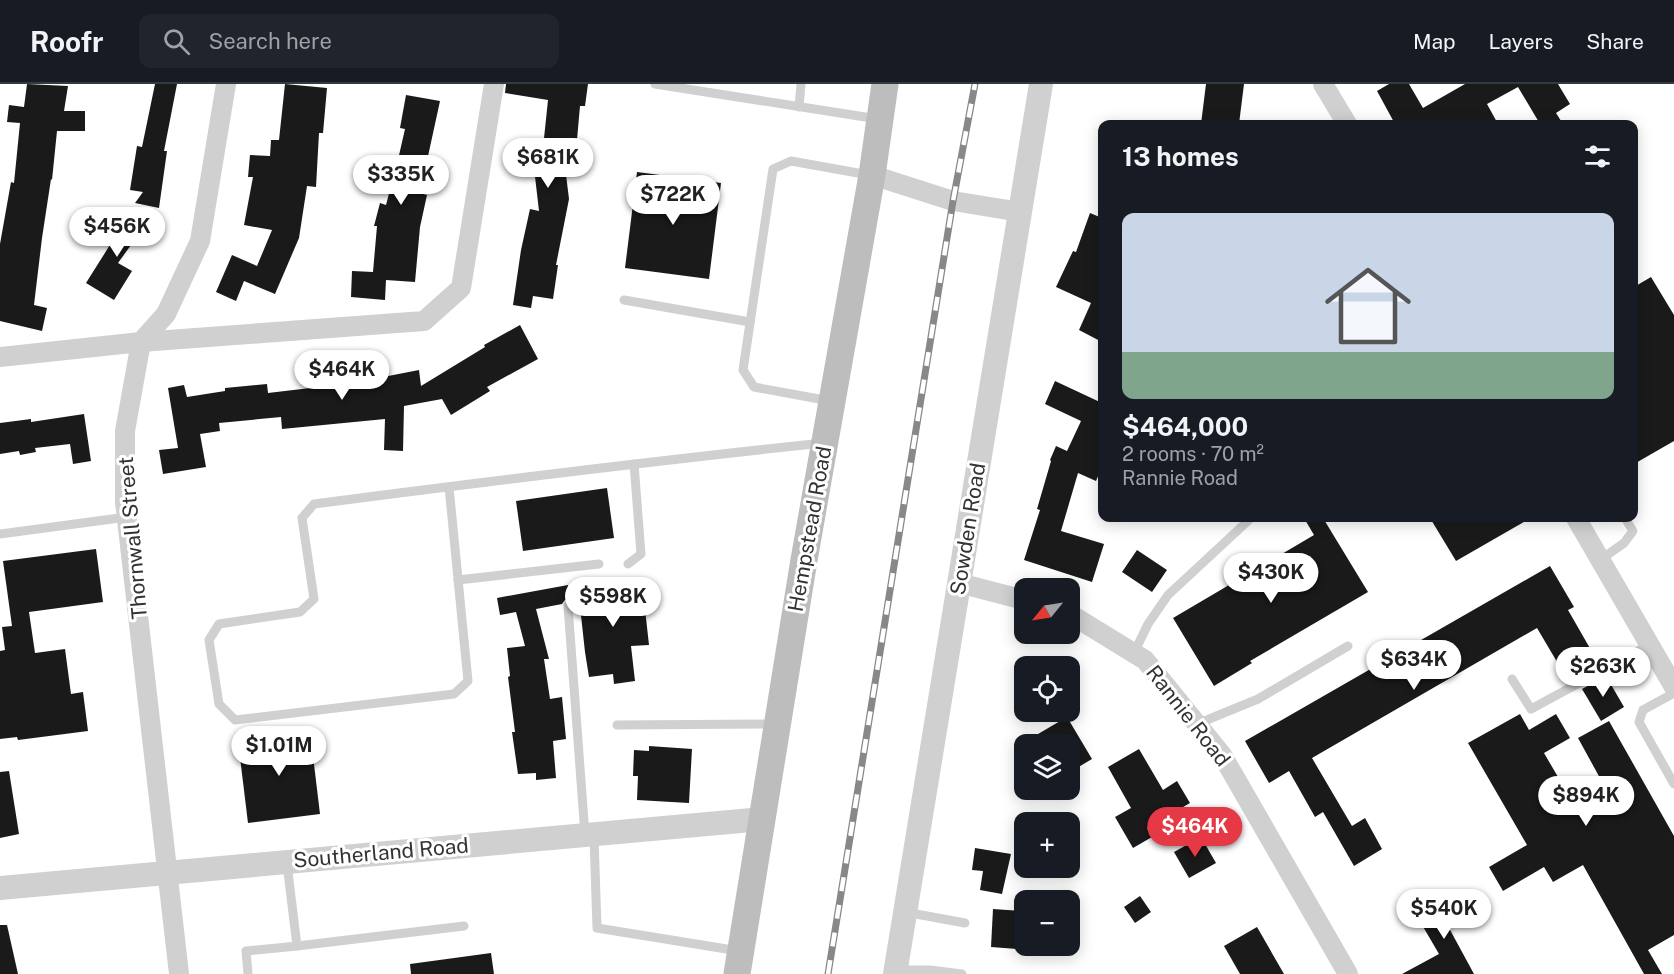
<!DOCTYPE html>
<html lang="en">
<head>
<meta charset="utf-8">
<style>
  :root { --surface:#171b24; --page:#20242c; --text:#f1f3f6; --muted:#9ea1a6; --line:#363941; --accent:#e63946 }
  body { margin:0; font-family:"Public Sans",sans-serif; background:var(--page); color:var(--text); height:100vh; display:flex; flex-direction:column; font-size:22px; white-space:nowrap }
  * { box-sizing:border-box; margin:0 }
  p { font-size:20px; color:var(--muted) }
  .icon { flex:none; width:33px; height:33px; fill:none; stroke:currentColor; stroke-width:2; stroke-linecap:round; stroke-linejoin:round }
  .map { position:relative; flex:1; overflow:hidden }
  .details { position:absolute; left:1098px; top:36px; width:540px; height:402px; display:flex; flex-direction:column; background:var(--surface); border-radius:12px; box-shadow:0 3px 15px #0003 }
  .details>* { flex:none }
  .needle { width:39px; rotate:240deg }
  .controls { position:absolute; left:1014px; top:494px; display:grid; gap:12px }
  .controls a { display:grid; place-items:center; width:66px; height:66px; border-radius:12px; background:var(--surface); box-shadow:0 3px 15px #0003; font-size:30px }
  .price { position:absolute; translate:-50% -51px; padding:0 14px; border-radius:21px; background:#fff; color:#222; font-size:20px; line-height:39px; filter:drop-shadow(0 2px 3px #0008) }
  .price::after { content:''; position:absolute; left:50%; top:36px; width:18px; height:14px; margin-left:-9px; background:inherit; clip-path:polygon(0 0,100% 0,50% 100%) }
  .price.on { background:var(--accent); color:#fff }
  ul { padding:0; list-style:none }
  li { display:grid; align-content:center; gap:12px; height:318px; padding:0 24px }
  li span { display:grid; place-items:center; height:186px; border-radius:12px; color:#555 }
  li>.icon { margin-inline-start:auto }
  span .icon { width:108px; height:108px; fill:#fffc; stroke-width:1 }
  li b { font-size:26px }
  h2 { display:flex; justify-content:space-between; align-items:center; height:72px; padding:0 24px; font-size:26px }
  header { display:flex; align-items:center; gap:36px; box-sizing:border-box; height:84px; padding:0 30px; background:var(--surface); border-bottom:2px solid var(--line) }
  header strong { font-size:28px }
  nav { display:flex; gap:33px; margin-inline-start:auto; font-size:21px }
  .search { width:420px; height:54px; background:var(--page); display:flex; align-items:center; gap:15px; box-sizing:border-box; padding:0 21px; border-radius:12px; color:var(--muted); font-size:22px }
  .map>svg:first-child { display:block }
</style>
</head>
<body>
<header>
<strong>Roofr</strong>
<div class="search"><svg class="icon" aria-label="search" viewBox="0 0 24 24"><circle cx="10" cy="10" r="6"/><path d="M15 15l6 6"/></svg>Search here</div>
<nav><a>Map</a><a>Layers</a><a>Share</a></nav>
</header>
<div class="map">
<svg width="1674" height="890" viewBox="0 0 1674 890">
  <rect width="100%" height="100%" fill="#fff"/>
  <g fill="#1a1a1a">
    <polygon points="27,0 68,2 64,27 85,27 85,47 57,47 52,96 51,95 42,154 34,221 47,224 42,247 0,237 0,160 11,98 14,99 20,39 7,38 9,21 24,23"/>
    <polygon points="155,0 177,0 164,67 167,67 159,124 135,119 143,108 130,106 137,62 142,63"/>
    <polygon points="285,0 327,4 323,49 319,49 316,103 307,102 299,154 275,210 244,197 236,217 216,208 232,171 257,182 272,146 244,141 253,93 248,93 250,71 270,72 271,56 279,56"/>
    <polygon points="506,0 588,0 585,22 580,22 576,67 563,66 569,115 556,181 558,181 553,215 533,212 531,224 513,221 521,166 530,125 539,127 534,84 541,83 548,16 505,9"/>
    <polygon points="1206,0 1244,0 1239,40 1201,40"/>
    <polygon points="1389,0 1409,0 1423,24 1465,0 1558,0 1570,20 1556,29 1563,40 1540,40 1518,3 1487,20 1498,40 1395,40 1377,7"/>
    <polygon points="406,11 440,17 420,109 427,111 420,143 415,198 386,196 385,216 351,213 352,187 373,188 377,142 374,142 380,119 386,121 391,102 392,102 405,45 400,44"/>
    <polygon points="637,88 721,99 709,195 625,184"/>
    <polygon points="129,127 149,136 118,179 132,187 114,216 86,199 120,145 117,143"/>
    <polygon points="1090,129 1102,134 1102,258 1079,246 1091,219 1056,203 1073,167 1076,168"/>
    <polygon points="1651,193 1674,231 1674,357 1634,380 1634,203"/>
    <polygon points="520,241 538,275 487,303 490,307 451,331 442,315 404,322 403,367 384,366 385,335 282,345 281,333 219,339 220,347 200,350 206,383 163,390 159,366 178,364 168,304 184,301 187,313 225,307 225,304 267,300 268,309 378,296 378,294 419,286 421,302 485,263 484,261"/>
    <polygon points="1055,297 1102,319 1102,383 1096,397 1078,389 1061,447 1104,460 1092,498 1024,476 1040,426 1037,425 1051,377 1050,376 1056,362 1067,367 1081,337 1045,320"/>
    <polygon points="84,330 91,377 73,380 70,360 35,364 36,368 20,371 19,367 0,370 0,339 31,335 31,338"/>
    <polygon points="607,404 614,454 523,467 516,417"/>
    <polygon points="1304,434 1323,434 1368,508 1250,577 1252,579 1214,602 1173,534 1314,451"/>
    <polygon points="1430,434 1531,434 1456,477"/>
    <polygon points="96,465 103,518 29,528 35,569 65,565 71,610 83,608 88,647 18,656 17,653 0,655 0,567 5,566 2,543 12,542 3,477"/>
    <polygon points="1137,466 1167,486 1152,508 1122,488"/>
    <polygon points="1550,482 1574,523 1568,526 1599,580 1576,593 1570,583 1563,588 1537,544 1312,674 1352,742 1365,734 1382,765 1354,782 1323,728 1315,733 1289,687 1269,699 1245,657"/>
    <polygon points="637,494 643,525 645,525 649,561 631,562 635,597 614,600 613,590 589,593 585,568 578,504"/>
    <polygon points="568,501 571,516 565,516 562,520 536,525 549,575 544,575 550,615 562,613 566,655 553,657 556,694 536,696 536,689 518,690 512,648 515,648 508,593 510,592 507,564 525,562 516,528 500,531 497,514"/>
    <polygon points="1606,592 1624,623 1601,637 1582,605"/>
    <polygon points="1520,630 1529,646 1556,630 1570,654 1544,669 1575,722 1606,705 1578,654 1609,637 1674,752 1674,851 1648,866 1662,890 1644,890 1583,781 1553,798 1544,783 1503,807 1489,783 1527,761 1468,659"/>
    <polygon points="1067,633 1092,675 1070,688 1070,660 1021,660"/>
    <polygon points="310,647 320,730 248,739 238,657"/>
    <polygon points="649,662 692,665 689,719 637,716 638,692 633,692 634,666 649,667"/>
    <polygon points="1139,665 1163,706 1177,697 1190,719 1147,744 1152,753 1133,764 1115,733 1131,724 1108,683"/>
    <polygon points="9,687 19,750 0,754 0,688"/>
    <polygon points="1201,753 1216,779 1189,794 1174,768"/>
    <polygon points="975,764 1011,770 1002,810 980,806 983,787 972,786"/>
    <polygon points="1459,810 1471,832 1449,844 1474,890 1402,890 1439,870 1418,834"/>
    <polygon points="1140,812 1151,828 1135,839 1124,823"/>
    <polygon points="993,825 1020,827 1017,865 991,863"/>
    <polygon points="0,841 7,841 18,890 0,890"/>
    <polygon points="1257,843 1284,890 1240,890 1224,862"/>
    <polygon points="491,869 494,890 411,890 410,880"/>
  </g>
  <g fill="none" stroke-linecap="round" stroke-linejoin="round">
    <g stroke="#d0d0d0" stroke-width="9">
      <polyline points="655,0 878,35"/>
      <polyline points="799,23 801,0"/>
      <polyline points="624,216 750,238"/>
      <polyline points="830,317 754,303 743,286 773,85 791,77 869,91"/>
      <path d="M449,403L468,597L454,610L235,636L219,620L209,556L219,540L300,528L314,515L302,434L314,420C483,398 653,377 823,359"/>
      <polyline points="0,450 127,433"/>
      <polyline points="1600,476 1624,459 1633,447 1625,434"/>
      <polyline points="628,480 641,470 634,380"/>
      <polyline points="458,496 599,480"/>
      <polyline points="568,522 585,751"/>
      <polyline points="1134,569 1148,540 1168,511 1251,434"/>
      <polyline points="1512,595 1531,625 1649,561"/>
      <polyline points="1674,609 1643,626 1639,638 1674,700"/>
      <polyline points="1197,640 1258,615 1348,562"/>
      <polyline points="617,641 774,640"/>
      <polyline points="594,753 597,844 739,867"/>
      <polyline points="287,780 297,862 464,842"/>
      <polyline points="905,828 965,839"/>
      <polyline points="896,886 930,886 962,890"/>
      <polyline points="248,890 246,867 297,862"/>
    </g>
    <g stroke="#d0d0d0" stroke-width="20">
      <polyline points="1323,0 1347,40"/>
      <polyline points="872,91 953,117 1020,128"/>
      <polyline points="0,273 141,258 424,237 461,204 494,0"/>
      <polyline points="1576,434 1674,603"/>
      <polyline points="959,499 1024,516"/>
      <polyline points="1070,530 1145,576 1222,671 1348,890"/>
      <polyline points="179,890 125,418 125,347 141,258 166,230 200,157 226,0"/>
    </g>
    <g stroke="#d0d0d0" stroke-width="24">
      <polyline points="0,804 763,735"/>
      <polyline points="895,890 1041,0"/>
    </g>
    <polyline stroke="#bdbdbd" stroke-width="27" points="737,890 804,476 872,91 885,0"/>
    <defs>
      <polyline id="rail" points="828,890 953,117 975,0"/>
    </defs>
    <use href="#rail" stroke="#888" stroke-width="7"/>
    <use href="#rail" stroke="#fff" stroke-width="4.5" stroke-dasharray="14" stroke-linecap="butt"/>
  </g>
  <g text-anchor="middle" stroke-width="6" stroke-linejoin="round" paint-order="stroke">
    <g font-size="21" fill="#333" stroke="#fff">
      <text transform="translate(810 445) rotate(-80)" y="7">Hempstead Road</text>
      <text transform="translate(968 445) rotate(-81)" y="7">Sowden Road</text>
      <text transform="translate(133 454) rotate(-95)" y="7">Thornwall Street</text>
      <text transform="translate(1188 632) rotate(52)" y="7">Rannie Road</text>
      <text transform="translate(381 769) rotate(-5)" y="7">Southerland Road</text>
    </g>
  </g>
</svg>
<div class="controls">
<a><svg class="needle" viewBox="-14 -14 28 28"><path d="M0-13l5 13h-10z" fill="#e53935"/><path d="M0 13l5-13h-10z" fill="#9ea1a6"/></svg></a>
<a><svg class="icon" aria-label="locate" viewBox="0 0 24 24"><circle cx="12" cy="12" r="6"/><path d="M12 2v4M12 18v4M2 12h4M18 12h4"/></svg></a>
<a><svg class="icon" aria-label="layers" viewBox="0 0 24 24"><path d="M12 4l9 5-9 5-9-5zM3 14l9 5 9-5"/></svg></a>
<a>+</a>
<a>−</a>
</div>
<b class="price" style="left:548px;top:105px">$681K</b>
<b class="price" style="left:401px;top:122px">$335K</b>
<b class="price" style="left:673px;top:142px">$722K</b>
<b class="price" style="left:117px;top:174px">$456K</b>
<b class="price" style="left:342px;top:317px">$464K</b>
<b class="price" style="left:1271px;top:520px">$430K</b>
<b class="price" style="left:613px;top:544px">$598K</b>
<b class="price" style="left:1414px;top:607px">$634K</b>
<b class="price" style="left:1603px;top:614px">$263K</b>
<b class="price" style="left:279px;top:693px">$1.01M</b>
<b class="price" style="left:1586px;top:743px">$894K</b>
<b class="price on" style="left:1195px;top:774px">$464K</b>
<b class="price" style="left:1444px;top:856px">$540K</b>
<section class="details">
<h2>13 homes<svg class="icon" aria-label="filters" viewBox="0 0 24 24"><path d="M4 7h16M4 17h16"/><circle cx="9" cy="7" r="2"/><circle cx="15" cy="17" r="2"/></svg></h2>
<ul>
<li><span style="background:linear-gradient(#c9d6e8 75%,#7fa58c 0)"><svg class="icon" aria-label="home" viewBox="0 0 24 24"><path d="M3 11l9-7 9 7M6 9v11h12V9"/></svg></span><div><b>$464,000</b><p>2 rooms · 70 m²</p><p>Rannie Road</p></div></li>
</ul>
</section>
</div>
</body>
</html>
